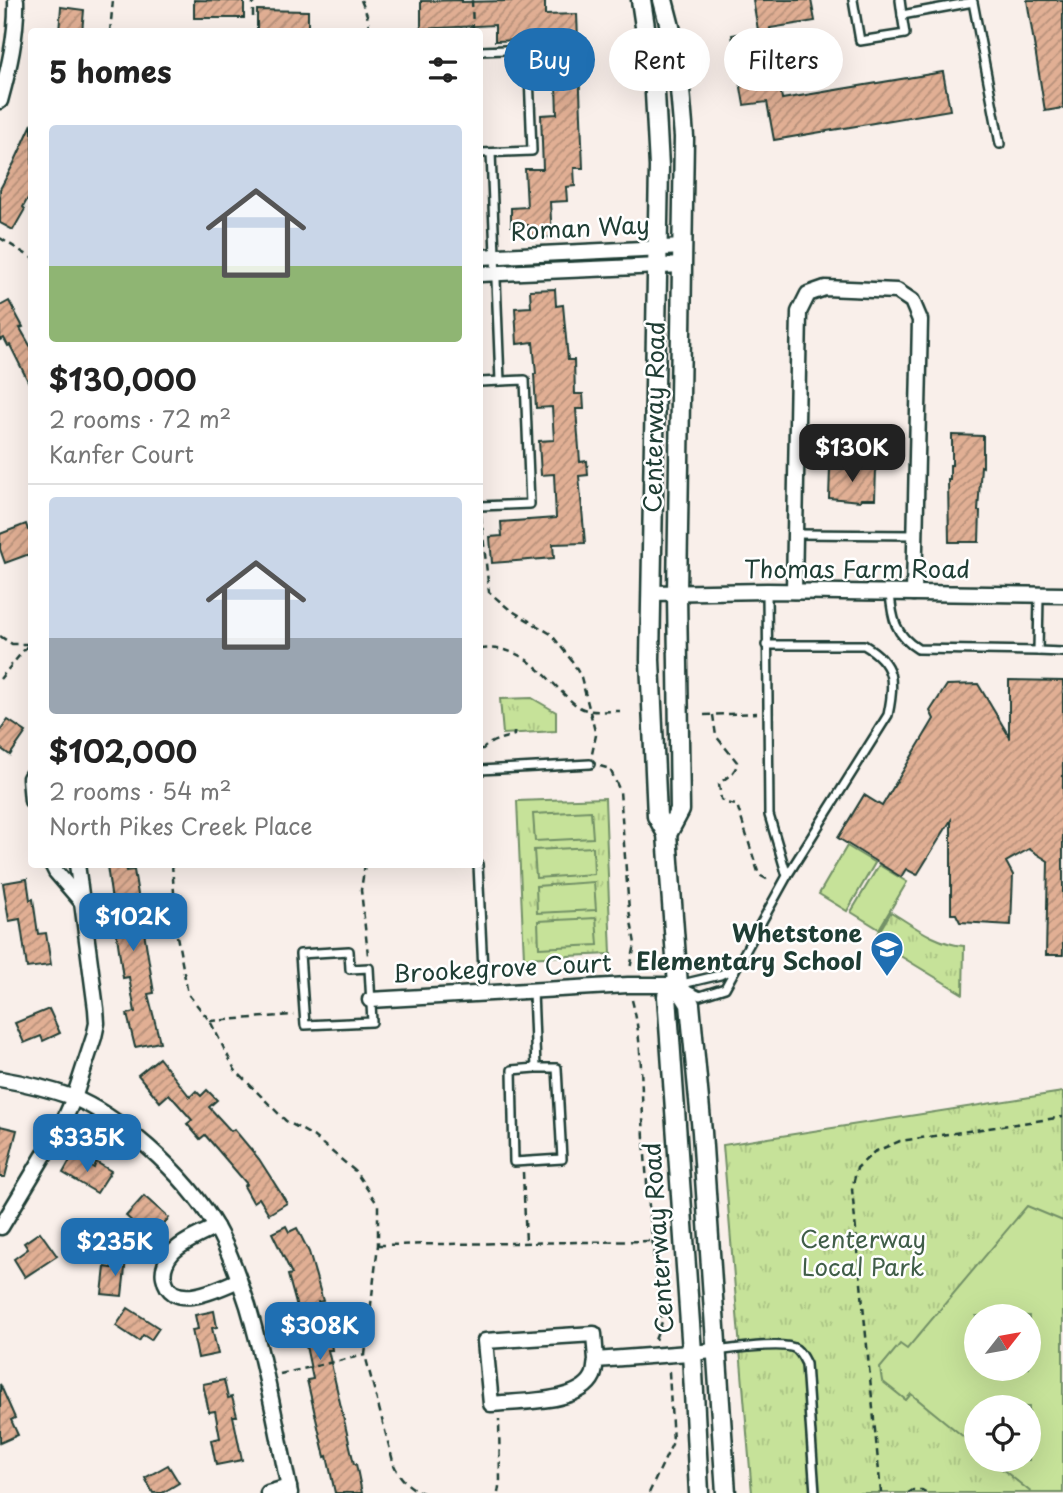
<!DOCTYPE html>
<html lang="en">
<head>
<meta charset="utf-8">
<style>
  :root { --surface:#fff; --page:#f2f2f2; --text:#222; --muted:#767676; --line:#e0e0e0; --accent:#1f6fb2 }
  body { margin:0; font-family:"Playpen Sans",sans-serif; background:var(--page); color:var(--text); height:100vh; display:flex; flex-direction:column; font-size:26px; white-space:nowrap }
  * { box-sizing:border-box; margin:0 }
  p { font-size:23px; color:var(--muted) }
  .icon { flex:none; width:38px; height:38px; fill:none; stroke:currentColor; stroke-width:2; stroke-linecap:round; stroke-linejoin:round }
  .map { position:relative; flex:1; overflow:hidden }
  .panel { position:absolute; left:28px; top:28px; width:455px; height:840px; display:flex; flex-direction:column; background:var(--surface); border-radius:7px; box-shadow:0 7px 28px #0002 }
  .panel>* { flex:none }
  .guide { position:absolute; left:504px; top:28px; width:453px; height:63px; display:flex; gap:14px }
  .needle { width:46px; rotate:59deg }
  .buttons { position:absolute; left:964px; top:1304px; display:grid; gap:14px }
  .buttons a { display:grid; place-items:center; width:77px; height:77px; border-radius:50%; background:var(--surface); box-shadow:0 7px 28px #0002; font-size:35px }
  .price { position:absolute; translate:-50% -60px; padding:0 16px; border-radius:14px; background:var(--accent); color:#fff; font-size:23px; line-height:46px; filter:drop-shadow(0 2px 4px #0008) }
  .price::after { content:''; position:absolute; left:50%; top:42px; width:21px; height:16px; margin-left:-10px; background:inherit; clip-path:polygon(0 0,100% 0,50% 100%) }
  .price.on { background:#222; color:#fff }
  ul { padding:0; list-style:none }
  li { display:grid; align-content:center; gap:14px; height:371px; padding:0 21px }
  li+li { border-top:2px solid var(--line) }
  li span { display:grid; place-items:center; height:217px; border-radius:7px; color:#555 }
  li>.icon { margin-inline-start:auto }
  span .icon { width:126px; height:126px; fill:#fffc; stroke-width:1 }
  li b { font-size:30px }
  h2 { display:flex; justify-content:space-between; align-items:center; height:84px; padding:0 21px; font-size:30px }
  .pill { padding:0 24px; border-radius:32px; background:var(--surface); box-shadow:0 7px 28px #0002; font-size:24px; line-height:63px }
  .pill.on { background:var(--accent); color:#fff }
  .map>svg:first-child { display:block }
</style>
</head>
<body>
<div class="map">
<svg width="1063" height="1493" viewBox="0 0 1063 1493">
  <defs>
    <pattern id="grass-tufts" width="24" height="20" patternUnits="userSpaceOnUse" patternTransform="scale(1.75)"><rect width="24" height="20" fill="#c6e299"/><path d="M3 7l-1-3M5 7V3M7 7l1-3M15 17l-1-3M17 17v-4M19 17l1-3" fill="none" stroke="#aac384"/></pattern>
    <pattern id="building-hatch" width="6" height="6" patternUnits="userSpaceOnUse" patternTransform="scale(1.75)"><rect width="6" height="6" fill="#e1af94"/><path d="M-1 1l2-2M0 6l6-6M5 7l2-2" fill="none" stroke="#b6907a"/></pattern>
  </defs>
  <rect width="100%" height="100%" fill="#f9efea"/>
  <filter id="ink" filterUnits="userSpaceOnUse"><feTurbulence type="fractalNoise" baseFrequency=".0143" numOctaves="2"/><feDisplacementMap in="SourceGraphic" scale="14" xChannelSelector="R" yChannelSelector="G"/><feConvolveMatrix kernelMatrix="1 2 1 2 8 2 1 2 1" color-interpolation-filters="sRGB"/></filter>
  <g filter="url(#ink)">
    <g fill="url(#grass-tufts)" stroke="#729066" stroke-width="2" fill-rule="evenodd">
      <polygon points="532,698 556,712 556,731 503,734 500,699"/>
      <polygon points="605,798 611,954 524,958 517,801"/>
      <path d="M891,912C914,926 936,944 964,946L963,994L874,940Z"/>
      <path d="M1063,1092V1493H752L723,1145ZM976,1316H1029V1368H976ZM976,1407H1029V1460H976Z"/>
    </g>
    <g fill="#c6e299" stroke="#729066" stroke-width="2" fill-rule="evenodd">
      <polygon points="591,811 593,838 535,841 533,814"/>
      <polygon points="847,846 875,863 847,911 819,894"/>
      <polygon points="593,847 594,874 536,878 534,850"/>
      <polygon points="879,865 907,882 879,929 851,912"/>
      <polygon points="594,882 596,910 537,913 536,886"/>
      <polygon points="596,918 598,945 539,948 538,921"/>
      <path d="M1027,1206L1063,1221V1493H1032L991,1460H1029V1407H976V1447L911,1394L906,1400L882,1381L880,1368L900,1344L907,1349ZM976,1316H1029V1368H976Z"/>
    </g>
    <g fill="url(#building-hatch)" stroke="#1f3d34" stroke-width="2">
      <polygon points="194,0 244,1 244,18 194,18"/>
      <polygon points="462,0 462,2 545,0 545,15 577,14 583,168 574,168 575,186 566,187 567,201 550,202 552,237 529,237 528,225 511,226 511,208 527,207 525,169 543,169 541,115 557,114 556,85 539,86 539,68 553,68 551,39 495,41 495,25 421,29 421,1"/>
      <polygon points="753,0 811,0 815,21 770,28 782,99 943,72 950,110 774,140 767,102 744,105 732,35 758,30"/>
      <polygon points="1027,0 1063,0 1063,108 1045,111"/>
      <polygon points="61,7 84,10 82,32 59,32"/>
      <polygon points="257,10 308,11 308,32 257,32"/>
      <polygon points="32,124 32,191 23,207 25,209 13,230 0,223 0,189 14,163"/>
      <polygon points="555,289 556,306 563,305 568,360 574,360 575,394 583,394 584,409 576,409 580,462 587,461 588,475 579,476 585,543 553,544 554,558 492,563 490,537 502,536 501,522 556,518 554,474 541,475 539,441 554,440 552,407 536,408 534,374 536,374 533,342 517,344 515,308 531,307 530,290"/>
      <polygon points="9,301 23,327 20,328 32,349 32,389 10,345 8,346 4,338 0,340 0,306"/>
      <polygon points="952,435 983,436 983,467 981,466 978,511 980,511 979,542 949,542 948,480 950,480 950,465 952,465"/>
      <polygon points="830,468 876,469 875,499 861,499 860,501 829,498"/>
      <polygon points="26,524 28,530 32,529 32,553 5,563 0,549 0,534"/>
      <polygon points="1009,680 1063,681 1063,955 1046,955 1048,861 1029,849 1006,862 1013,875 1011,925 960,922 956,914 951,914 951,820 917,875 906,869 901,877 838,838 864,795 882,806 934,719 930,711 947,685 978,684 1009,736"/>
      <polygon points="8,720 26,732 10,755 0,748 0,731"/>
      <polygon points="118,864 125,864 126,871 134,870 154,993 148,994 160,1042 135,1047 127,1014 135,1012 129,977 123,978 107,866"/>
      <polygon points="27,879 30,900 33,899 38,934 46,933 51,965 27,968 20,919 9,921 3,883"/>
      <polygon points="49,1009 60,1033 43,1041 41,1036 24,1043 15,1023"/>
      <polygon points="159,1058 190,1097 196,1091 201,1096 207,1090 217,1100 209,1107 231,1131 234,1129 259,1159 287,1203 269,1214 259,1198 253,1202 244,1186 247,1184 205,1135 200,1139 187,1124 192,1120 169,1094 160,1102 138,1075"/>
      <polygon points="0,1126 17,1130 5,1177 0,1177"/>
      <polygon points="73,1155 94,1168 96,1162 111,1171 97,1193 63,1173"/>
      <polygon points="144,1196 169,1218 151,1238 126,1216"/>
      <polygon points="286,1226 289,1232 297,1228 309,1252 323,1301 318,1302 324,1328 335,1325 339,1342 331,1343 332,1350 328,1350 354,1464 356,1464 362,1493 335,1493 327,1456 325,1457 307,1380 313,1379 301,1322 288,1275 292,1274 272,1233"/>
      <polygon points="40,1232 57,1256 25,1277 14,1259 28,1249 24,1243"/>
      <polygon points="113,1258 126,1259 122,1296 102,1294 105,1267 112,1268"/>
      <polygon points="128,1308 159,1328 151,1340 143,1335 139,1341 116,1326"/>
      <polygon points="214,1311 217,1327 212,1328 218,1354 198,1358 192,1330 198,1329 195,1315"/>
      <polygon points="224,1380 228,1398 232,1397 237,1416 233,1416 242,1460 216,1465 211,1440 220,1438 215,1411 209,1412 203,1384"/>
      <polygon points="0,1384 15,1418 11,1420 18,1435 0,1443"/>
      <polygon points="168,1465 179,1483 162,1493 153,1493 145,1478"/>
    </g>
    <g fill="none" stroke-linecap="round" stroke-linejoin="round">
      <defs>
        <g id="service">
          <polyline points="853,0 860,41 905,34 902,15 973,2 1000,144"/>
          <polyline points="900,0 902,15"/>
          <polyline points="480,51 528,49 532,151 480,153"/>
          <polyline points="491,153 500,381"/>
          <polyline points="480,382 525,380 530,504 480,506"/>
          <polyline points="795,534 915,535"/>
          <path d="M890,593C892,618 895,635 918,649L1038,651L1039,595"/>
          <path d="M766,645H864C895,663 895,682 888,715L787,876"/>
          <polyline points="1038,651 1063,652"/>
          <polyline points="480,770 590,764"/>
          <polyline points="478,864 484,993"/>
          <polygon points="349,951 350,969 369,968 372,1022 305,1025 300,954"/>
          <polyline points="678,985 720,975 734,968"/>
          <polyline points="685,989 700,996 725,988 787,876 769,815 767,591"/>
          <polyline points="533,991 536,1068 557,1068 562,1159 514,1162 512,1070 536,1068"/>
          <path d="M716,1351C733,1349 784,1341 796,1349C801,1353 803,1358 806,1364L815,1493"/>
        </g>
        <g id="minor">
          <path d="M0,101C9,68 17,35 16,0"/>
          <polyline points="480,257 683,247"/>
          <polyline points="480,274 683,265"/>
          <polyline points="794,591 799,312 808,294 825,288 897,291 912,301 920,320 914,593"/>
          <polyline points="652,593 767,591 1063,595"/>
          <polyline points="32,775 30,778 32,801"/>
          <polyline points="52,864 56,872 81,901"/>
          <polyline points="370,1000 628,985 678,985"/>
          <path d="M0,1079C24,1083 49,1089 72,1097C99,1108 126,1128 148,1147C174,1170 199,1197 216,1227C230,1252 239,1279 248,1306C266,1367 277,1430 290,1493"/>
          <polyline points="1,1227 61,1127 74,1098 94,1037 97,1023 96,1009 77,864"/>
          <path d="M216,1227C202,1234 184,1241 173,1252C167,1258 162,1269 164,1277C171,1314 219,1288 239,1280"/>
          <path d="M596,1360C595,1365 595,1372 593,1376C580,1404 517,1401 491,1404L485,1341L594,1334L596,1360L715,1351"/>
          <polyline points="268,1493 289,1487"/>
        </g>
        <g id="tertiary">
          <polyline points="641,0 655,93 659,167 650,660 657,816 667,834 678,985 690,1004 702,1132 726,1493"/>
          <polyline points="663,0 677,54 684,137 677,593 680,810 667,834"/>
          <polyline points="678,985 667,996 692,1352 699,1493"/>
        </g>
      </defs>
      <use href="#service" stroke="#1f3d34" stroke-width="12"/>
      <use href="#minor" stroke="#1f3d34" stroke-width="19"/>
      <use href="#tertiary" stroke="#1f3d34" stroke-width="23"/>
      <g stroke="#1f3d34" stroke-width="2.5" stroke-dasharray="7 5" stroke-linecap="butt">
        <polyline points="361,0 367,15 370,32"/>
        <polyline points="472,0 473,32"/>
        <polyline points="253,17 253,0"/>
        <polyline points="110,32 113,0"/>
        <polyline points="0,238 32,258"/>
        <polyline points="481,516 489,592 509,609 551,634 572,661 581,677 596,735 592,754"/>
        <polyline points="0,636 12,644 32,644"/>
        <path d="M480,649C518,645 535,665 560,690C566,696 573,704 581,708C592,713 609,711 620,711"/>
        <polyline points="0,679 29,644"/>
        <polyline points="704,715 757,713"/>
        <path d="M713,715L716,736L737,762C737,773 726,777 719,784L721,799L725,803L737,805L758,872L761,876L770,881"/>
        <path d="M480,749H483C491,740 502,739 514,735V732"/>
        <polyline points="600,766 610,769 620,791 629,910 635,944 630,969"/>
        <path d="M172,864L177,936L188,994L210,1021L235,1070L286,1121L313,1136L355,1171L378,1205V1245L365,1355L394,1465C400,1478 409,1488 423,1493"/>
        <polyline points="365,864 361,890 368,955"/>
        <path d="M632,1000C642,1038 641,1078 643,1118C646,1186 653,1254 662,1322L655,1340"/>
        <polyline points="210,1021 294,1015"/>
        <polyline points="523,1172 526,1243"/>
        <polyline points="378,1245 651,1241"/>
        <polyline points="280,1374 365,1355"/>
        <polyline points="498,1493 500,1480 499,1419"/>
        <polyline points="649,1493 673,1442 669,1372 667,1370"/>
        <polyline points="881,1493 852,1189 857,1168 874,1152 900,1141 1063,1117"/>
        <polyline points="908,1493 913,1490 922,1490 927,1493"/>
      </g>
      <use href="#service" stroke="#fff" stroke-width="7"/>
      <use href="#minor" stroke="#fff" stroke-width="14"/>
      <use href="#tertiary" stroke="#fff" stroke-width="18"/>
    </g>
  </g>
  <defs>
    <symbol id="school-pin" viewBox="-11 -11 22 30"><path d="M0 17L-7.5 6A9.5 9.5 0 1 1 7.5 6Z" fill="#1f6fb2" stroke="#fff"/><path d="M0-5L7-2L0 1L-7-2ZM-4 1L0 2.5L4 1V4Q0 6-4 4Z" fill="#fff"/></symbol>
  </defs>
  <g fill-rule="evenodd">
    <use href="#school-pin" x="868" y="929" width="38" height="52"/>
  </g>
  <g text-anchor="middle" stroke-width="5" stroke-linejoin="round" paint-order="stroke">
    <g font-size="24" fill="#1f3d34" stroke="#fff">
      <text transform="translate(580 229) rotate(-3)" y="8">Roman Way</text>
      <text transform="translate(655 417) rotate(-89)" y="8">Centerway Road</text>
      <text x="857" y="578">Thomas Farm Road</text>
      <text transform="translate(502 969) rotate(-3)" y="8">Brookegrove Court</text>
      <text transform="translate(659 1238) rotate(-94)" y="8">Centerway Road</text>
    </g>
    <g font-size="24" font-weight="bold" fill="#1f3d34" stroke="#fff" text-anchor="end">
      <text x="862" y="942">Whetstone<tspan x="862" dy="28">Elementary School</tspan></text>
    </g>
    <g font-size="24" fill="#405e48" stroke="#fff">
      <text x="863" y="1248">Centerway<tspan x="863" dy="28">Local Park</tspan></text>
    </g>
  </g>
</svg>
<div class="buttons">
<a><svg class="needle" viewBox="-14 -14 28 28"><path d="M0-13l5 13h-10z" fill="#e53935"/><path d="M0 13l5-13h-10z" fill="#767676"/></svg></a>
<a><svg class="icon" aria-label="locate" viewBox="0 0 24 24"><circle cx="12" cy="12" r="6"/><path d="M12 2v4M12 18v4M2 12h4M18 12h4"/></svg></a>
</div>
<b class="price on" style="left:852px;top:484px">$130K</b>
<b class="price" style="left:133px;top:953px">$102K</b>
<b class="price" style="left:87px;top:1174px">$335K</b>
<b class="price" style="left:115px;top:1278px">$235K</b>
<b class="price" style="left:320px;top:1362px">$308K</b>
<div class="guide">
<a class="pill on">Buy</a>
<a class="pill">Rent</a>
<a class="pill">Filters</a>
</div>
<section class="panel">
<h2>5 homes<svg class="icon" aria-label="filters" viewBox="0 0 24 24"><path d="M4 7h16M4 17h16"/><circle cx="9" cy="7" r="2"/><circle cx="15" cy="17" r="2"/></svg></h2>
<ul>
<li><span style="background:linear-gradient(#c9d6e8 65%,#8fb573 0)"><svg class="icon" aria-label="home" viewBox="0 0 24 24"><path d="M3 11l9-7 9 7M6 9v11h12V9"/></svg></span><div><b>$130,000</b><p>2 rooms · 72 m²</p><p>Kanfer Court</p></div></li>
<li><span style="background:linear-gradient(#c9d6e8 65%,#9aa5b1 0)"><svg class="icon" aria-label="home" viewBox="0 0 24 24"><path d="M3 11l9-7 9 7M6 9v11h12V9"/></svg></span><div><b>$102,000</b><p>2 rooms · 54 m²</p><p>North Pikes Creek Place</p></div></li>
</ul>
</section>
</div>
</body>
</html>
